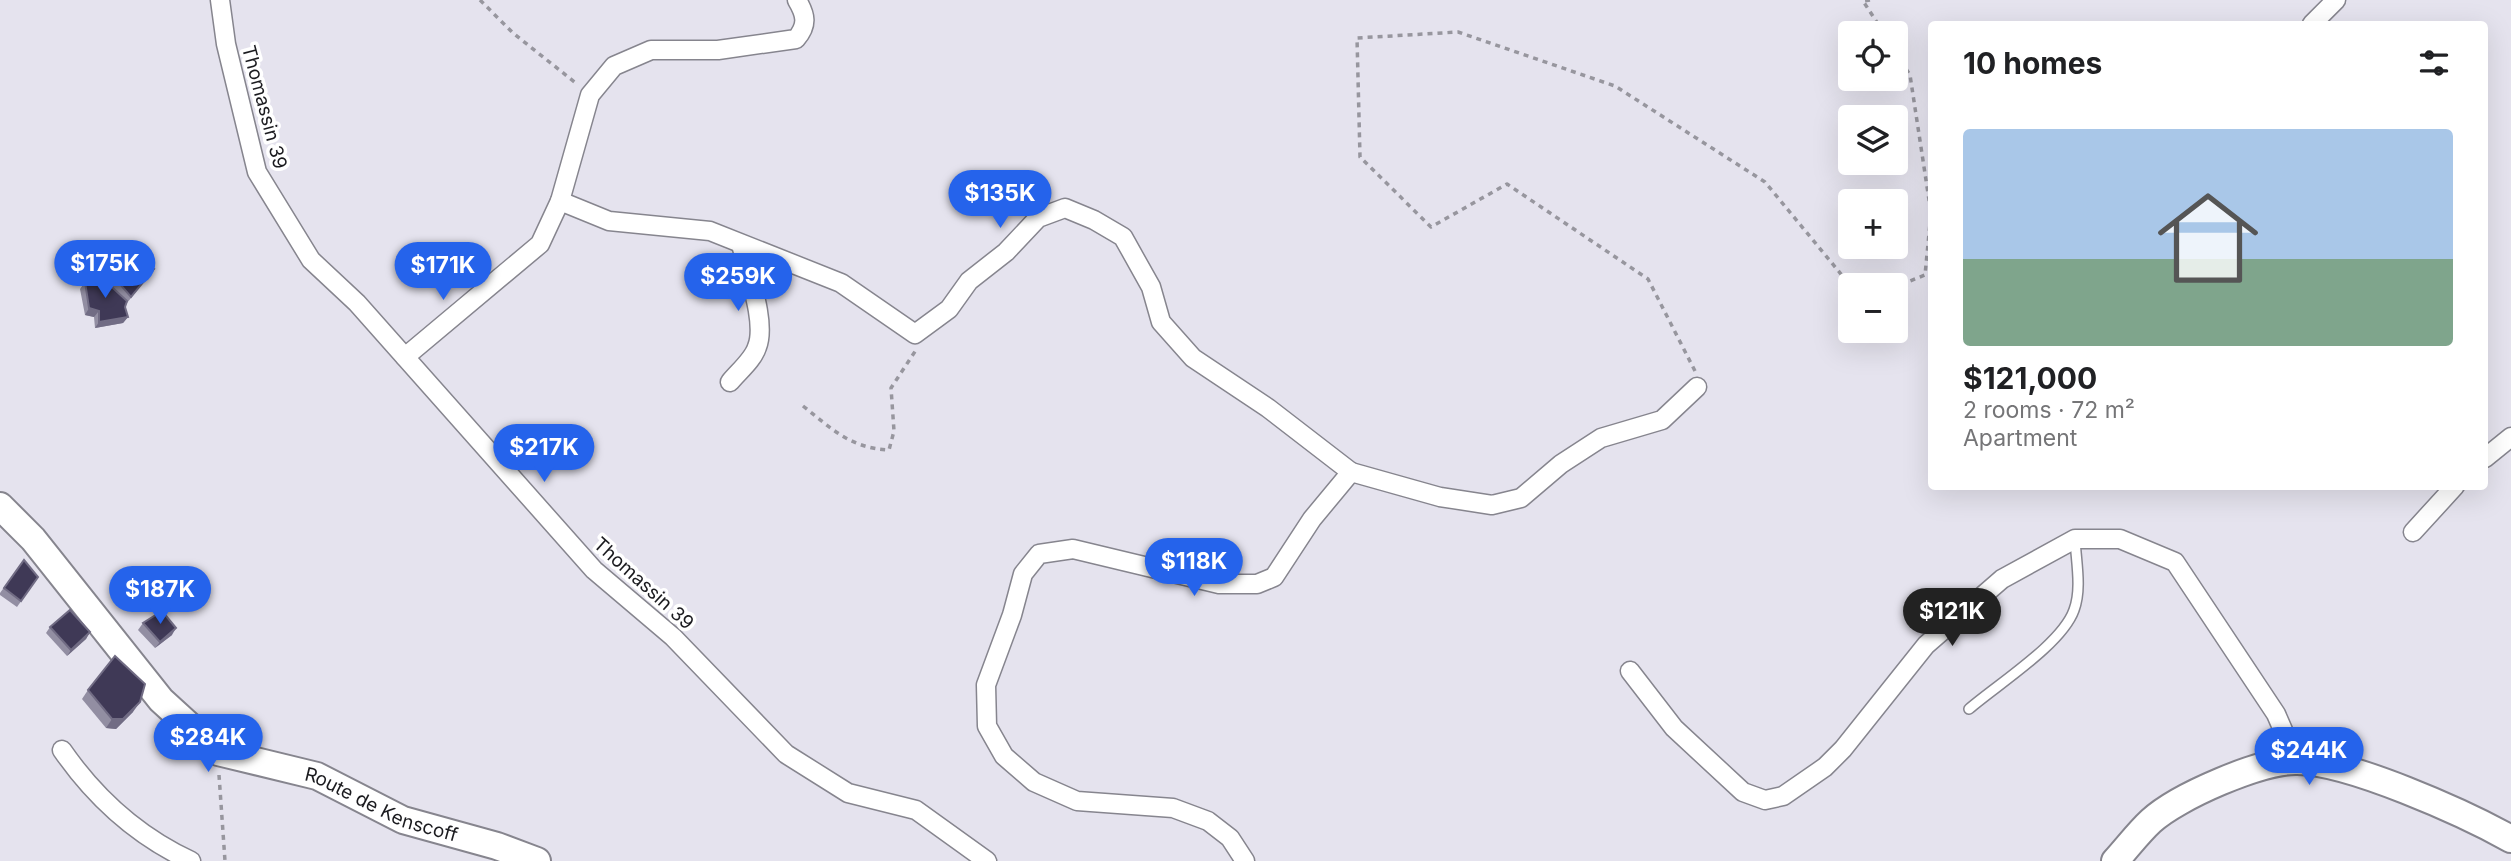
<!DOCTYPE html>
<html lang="en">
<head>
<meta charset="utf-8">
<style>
  :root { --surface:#fff; --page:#f6f6f6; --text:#202124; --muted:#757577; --accent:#2563eb }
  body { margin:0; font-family:Inter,sans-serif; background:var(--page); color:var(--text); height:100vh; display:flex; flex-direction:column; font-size:26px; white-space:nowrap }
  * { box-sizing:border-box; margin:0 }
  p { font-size:23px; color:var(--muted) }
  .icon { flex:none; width:38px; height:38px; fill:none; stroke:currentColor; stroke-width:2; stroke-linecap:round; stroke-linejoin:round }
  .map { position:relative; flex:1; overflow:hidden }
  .details { position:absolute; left:1928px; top:21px; width:560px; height:469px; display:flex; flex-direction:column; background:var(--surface); border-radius:7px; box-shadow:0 7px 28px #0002 }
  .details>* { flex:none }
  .tools { position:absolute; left:1838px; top:21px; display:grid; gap:14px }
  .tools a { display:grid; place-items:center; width:70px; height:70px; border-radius:7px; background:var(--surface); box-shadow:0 7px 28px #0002; font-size:35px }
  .price { position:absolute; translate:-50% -60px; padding:0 16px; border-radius:24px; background:var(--accent); color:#fff; font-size:23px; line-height:46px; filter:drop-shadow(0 2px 4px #0008) }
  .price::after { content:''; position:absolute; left:50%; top:42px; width:21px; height:16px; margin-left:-10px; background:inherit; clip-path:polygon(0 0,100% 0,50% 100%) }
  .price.on { background:#222; color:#fff }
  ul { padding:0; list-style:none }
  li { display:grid; align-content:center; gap:14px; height:371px; padding:0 35px }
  li span { display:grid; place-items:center; height:217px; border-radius:7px; color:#555 }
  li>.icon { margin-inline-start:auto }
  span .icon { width:126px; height:126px; fill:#fffc; stroke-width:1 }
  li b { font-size:30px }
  h2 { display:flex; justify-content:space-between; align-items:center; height:84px; padding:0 35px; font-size:30px }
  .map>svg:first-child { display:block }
</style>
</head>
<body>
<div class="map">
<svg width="2511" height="861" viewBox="0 0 2511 861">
  <rect width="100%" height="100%" fill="#e5e3ee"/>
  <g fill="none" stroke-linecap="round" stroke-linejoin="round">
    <defs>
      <path id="service" d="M1969,709C1998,684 2062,644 2074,610C2082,589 2076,561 2075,539"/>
      <g id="minor">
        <polyline points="220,0 226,44 257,172 311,260 357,303 594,570 673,637 786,754 848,793 916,810 987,861"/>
        <polyline points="2312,24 2336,0"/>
        <polyline points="560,201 609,221 710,231 841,283 915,334 949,309 969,281 1006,252 1038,218 1065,208 1094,220 1123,237 1151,287 1161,322 1193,358 1268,408 1351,472"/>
        <path d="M405,357L540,244L560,201L590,95L614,66L651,50H718L796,39C808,25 806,15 797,0"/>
        <path d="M730,382C738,372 753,360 757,347C767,322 747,271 741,244"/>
        <polyline points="2485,458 2511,437"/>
        <polyline points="2413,532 2455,486"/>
        <polyline points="1630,671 1674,728 1743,792 1765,800 1783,796 1825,767 1843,749 1926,645 2002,579 2075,539 2120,539 2175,562 2276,714 2296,760"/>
        <path d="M62,750C96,799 137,836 191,861"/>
        <polyline points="1245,861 1230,838 1208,821 1173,808 1077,801 1034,782 1004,756 987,726 986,685 1012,615 1023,574 1039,554 1073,549 1219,584 1257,584 1274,577 1312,519 1351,472 1440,497 1492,505 1521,498 1561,464 1601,438 1662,420 1697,387"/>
      </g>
      <g id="secondary">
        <path id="s1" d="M0,506L33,539L161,700L218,752L317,776L403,820L497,846L537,861"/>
        <path d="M2115,861C2127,848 2138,833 2151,821C2177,797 2261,760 2297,761C2349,761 2464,813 2511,839"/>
      </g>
    </defs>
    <use href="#service" stroke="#86858e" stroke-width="12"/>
    <use href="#minor" stroke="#86858e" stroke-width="21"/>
    <use href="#secondary" stroke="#86858e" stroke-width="30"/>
    <g stroke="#97969e" stroke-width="3.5" stroke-dasharray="5 5" stroke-linecap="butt">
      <polyline points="480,0 513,33 577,84"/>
      <polyline points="1870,0 1863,1 1884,33"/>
      <polyline points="1895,52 1910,75 1931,213 1925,275 1895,287"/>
      <polyline points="1695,371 1648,279 1507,184 1431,227 1360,157 1357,38 1458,32 1615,86 1765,182 1850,285"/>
      <path d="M803,406C832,429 850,448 889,450L894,431L891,388L916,350"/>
      <polyline points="219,775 225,861"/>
    </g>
    <use href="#service" stroke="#fff" stroke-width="9"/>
    <use href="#minor" stroke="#fff" stroke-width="18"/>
    <use href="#secondary" stroke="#fff" stroke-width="26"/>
  </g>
  <g fill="#928ea2">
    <polygon points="101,262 154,269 127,303 126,303 125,307 128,317 123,323 95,328 94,317 85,315 80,289 85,282 116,291 96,269"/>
    <polygon points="24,560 38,577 17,607 0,595 0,593"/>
    <polygon points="143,623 172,635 155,648 138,630"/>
    <polygon points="50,627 90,632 86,639 67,656 46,633"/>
    <polygon points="88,690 133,712 116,729 106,728 82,699"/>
  </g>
  <g fill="#716c84">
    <polygon points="89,308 99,311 94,317 85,315"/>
    <polygon points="128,317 123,323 95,328 99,322"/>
    <polygon points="176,628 172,635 155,648 160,642"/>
    <polygon points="90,632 86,639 67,656 71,650"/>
    <polygon points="140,702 133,712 116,729 106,728 112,719"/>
  </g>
  <g fill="#3f3956" stroke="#716c84" stroke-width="2">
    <polygon points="120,245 154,269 131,297 101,262"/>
    <polygon points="100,276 127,301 125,307 128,317 99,322 99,311 89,308 85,282"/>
    <polygon points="24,560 38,577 21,601 4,588"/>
    <polygon points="70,610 90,632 71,650 50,627"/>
    <polygon points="162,611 176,628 160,642 143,623"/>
    <polygon points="115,656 145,684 140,702 123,719 112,719 88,690"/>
  </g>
  <g text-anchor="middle" stroke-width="7" stroke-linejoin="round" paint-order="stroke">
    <g font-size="19" fill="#1b1b1f" stroke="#fff">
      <text transform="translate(265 107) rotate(75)" y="7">Thomassin 39</text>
      <text transform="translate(644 583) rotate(42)" y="7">Thomassin 39</text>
      <text dy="7" stroke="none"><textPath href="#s1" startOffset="502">Route de Kenscoff</textPath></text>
    </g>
  </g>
</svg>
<div class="tools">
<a><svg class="icon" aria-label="locate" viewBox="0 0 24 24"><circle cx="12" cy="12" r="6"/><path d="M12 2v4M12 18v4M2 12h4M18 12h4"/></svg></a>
<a><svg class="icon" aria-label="layers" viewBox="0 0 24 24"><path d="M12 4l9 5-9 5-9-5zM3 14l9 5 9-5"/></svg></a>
<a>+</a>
<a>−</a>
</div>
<b class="price" style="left:1000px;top:230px">$135K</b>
<b class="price" style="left:105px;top:300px">$175K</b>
<b class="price" style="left:443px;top:302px">$171K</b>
<b class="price" style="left:738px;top:313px">$259K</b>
<b class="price" style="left:544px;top:484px">$217K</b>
<b class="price" style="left:1194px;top:598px">$118K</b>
<b class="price" style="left:160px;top:626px">$187K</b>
<b class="price on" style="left:1952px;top:648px">$121K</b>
<b class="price" style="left:208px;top:774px">$284K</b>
<b class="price" style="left:2309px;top:787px">$244K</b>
<section class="details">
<h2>10 homes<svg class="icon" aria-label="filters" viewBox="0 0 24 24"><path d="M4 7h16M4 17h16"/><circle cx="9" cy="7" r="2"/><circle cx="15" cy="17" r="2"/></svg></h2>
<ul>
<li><span style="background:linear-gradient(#a9c7e8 60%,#7fa58c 0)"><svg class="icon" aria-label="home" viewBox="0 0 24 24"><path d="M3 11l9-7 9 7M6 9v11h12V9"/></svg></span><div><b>$121,000</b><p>2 rooms · 72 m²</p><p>Apartment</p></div></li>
</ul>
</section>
</div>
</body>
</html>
